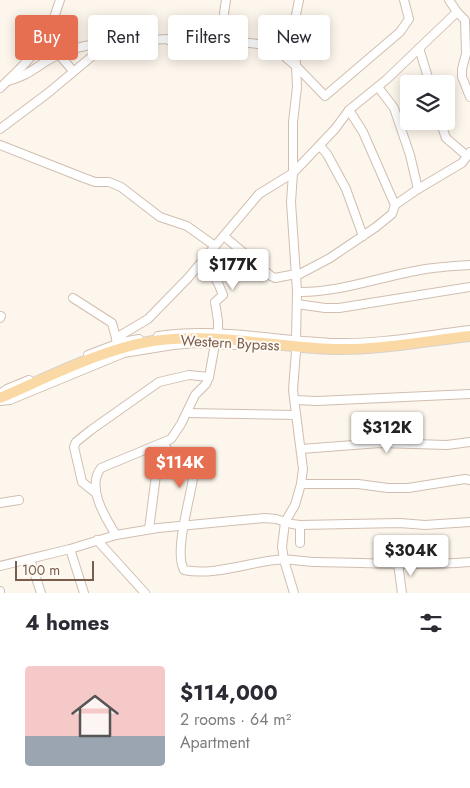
<!DOCTYPE html>
<html lang="en">
<head>
<meta charset="utf-8">
<style>
  :root { --surface:#fff; --page:#f2f2f3; --text:#2b2b33; --muted:#7c7c81; --accent:#e76f51 }
  body { margin:0; font-family:Jost,sans-serif; background:var(--page); color:var(--text); height:100vh; display:flex; flex-direction:column; font-size:19px; white-space:nowrap }
  * { box-sizing:border-box; margin:0 }
  p { font-size:16px; color:var(--muted) }
  .icon { flex:none; width:28px; height:28px; fill:none; stroke:currentColor; stroke-width:2; stroke-linecap:round; stroke-linejoin:round }
  .map { position:relative; height:593px; overflow:hidden }
  .sheet { display:flex; flex-direction:column; background:var(--surface); flex:1 }
  .sheet>* { flex:none }
  .banner { position:absolute; left:15px; top:15px; width:440px; height:45px; display:flex; gap:10px }
  .buttons { position:absolute; left:400px; top:75px; display:grid; gap:10px }
  .buttons a { display:grid; place-items:center; width:55px; height:55px; border-radius:5px; background:var(--surface); box-shadow:0 2px 12px #0003; font-size:25px }
  .scale { position:absolute; left:15px; bottom:12px; width:79px; box-sizing:border-box; padding-left:5px; border:2px solid #7a5c4d; border-top:0; font-size:14px; line-height:18px; white-space:nowrap; color:#7a5c4d; -webkit-text-stroke:4px #fffaf3; paint-order:stroke }
  .price { position:absolute; translate:-50% -42px; padding:0 11px; border-radius:5px; background:#fff; color:#222; font-size:16px; line-height:32px; filter:drop-shadow(0 1px 2px #0008) }
  .price::after { content:''; position:absolute; left:50%; top:30px; width:15px; height:11px; margin-left:-8px; background:inherit; clip-path:polygon(0 0,100% 0,50% 100%) }
  .price.active { background:var(--accent); color:#fff }
  ul { padding:0; list-style:none }
  li { display:flex; align-items:center; gap:15px; height:125px; padding:0 25px }
  li span { display:grid; place-items:center; flex:none; width:140px; height:100px; border-radius:5px; color:#555 }
  li>.icon { margin-inline-start:auto }
  span .icon { width:60px; height:60px; fill:#fffc; stroke-width:1 }
  li b { font-size:21px }
  h2 { display:flex; justify-content:space-between; align-items:center; height:60px; padding:0 25px; font-size:21px }
  .tag { padding:0 18px; border-radius:5px; background:var(--surface); box-shadow:0 2px 12px #0003; font-size:18px; line-height:45px }
  .tag.active { background:var(--accent); color:#fff }
  .map>svg:first-child { display:block }
</style>
</head>
<body>
<div class="map">
<svg width="470" height="593" viewBox="0 0 470 593">
  <rect width="100%" height="100%" fill="#fdf6ec"/>
  <g fill="none" stroke-linecap="round" stroke-linejoin="round">
    <defs>
      <g id="minor">
        <polyline points="299,0 294,25 297,87 293,122 293,173 291,202 296,276 330,258 376,227 392,214 395,205 418,189 462,163 470,152"/>
        <polyline points="449,0 457,12"/>
        <polyline points="51,28 56,51 73,71"/>
        <polyline points="226,44 224,13 226,0"/>
        <polyline points="419,48 430,84"/>
        <path d="M8,81C29,75 33,69 50,59C68,49 88,44 108,43"/>
        <polyline points="378,87 394,108 410,155 418,189"/>
        <path d="M0,88C17,72 36,54 47,34C53,23 56,11 60,0"/>
        <polyline points="349,110 363,132 395,205"/>
        <polyline points="440,121 446,138 467,156"/>
        <path d="M0,129L48,93L108,43L167,39L175,44C208,44 249,38 280,49L284,56L297,67L325,96L400,32L409,19L404,0"/>
        <polyline points="0,145 84,178 95,182 109,182 121,187 160,217 187,226 215,246"/>
        <polyline points="320,146 327,154 346,189 363,236"/>
        <polyline points="224,236 271,276 275,278 296,274"/>
        <polyline points="205,258 212,273 218,283 223,295 215,302 218,321 218,333"/>
        <polyline points="296,276 297,292 296,340"/>
        <path d="M297,292C339,293 379,277 420,270C436,267 453,266 470,265"/>
        <polyline points="73,298 112,323 116,338"/>
        <polyline points="297,304 325,308 339,308 470,287"/>
        <polyline points="0,318 1,316"/>
        <path d="M158,336C218,327 277,341 337,343C381,344 426,335 470,330"/>
        <polyline points="117,344 116,338 148,319 188,278 259,194 293,173 335,129 349,110 387,79 457,12 465,20 466,54 462,69 462,77 470,97"/>
        <polyline points="88,355 122,342 139,339"/>
        <polyline points="0,394 7,389 29,380"/>
        <polyline points="295,400 317,401 470,394"/>
        <polyline points="0,401 10,400 124,353 173,345 197,343 236,345"/>
        <polyline points="187,413 296,415"/>
        <polyline points="301,449 380,443 447,445 470,442"/>
        <path d="M196,456C196,483 172,549 184,570C212,576 248,563 275,560C289,558 303,562 317,562C368,563 419,566 470,562"/>
        <polyline points="301,484 358,484 388,488 408,488 465,479 470,480"/>
        <polyline points="96,493 82,482 74,447 76,442 91,430 159,382 189,375 209,377"/>
        <polyline points="0,503 19,500"/>
        <polyline points="149,529 156,475 167,449 164,443"/>
        <path d="M116,535C105,517 86,487 101,468L171,439L181,424L195,395L206,384L209,377L215,344"/>
        <polyline points="97,540 145,593"/>
        <polyline points="300,543 300,525"/>
        <polyline points="70,549 84,593"/>
        <polyline points="30,559 41,593"/>
        <polyline points="398,563 402,593"/>
        <polyline points="0,566 70,549 116,535 158,528 265,518 276,519 292,524 300,525 400,523 425,525 470,522"/>
        <polyline points="0,591 0,593"/>
        <polyline points="294,593 284,560 282,547 285,522 295,505 301,484 303,469 293,390 296,351"/>
      </g>
      <path id="major" d="M0,398C47,378 102,349 153,341C213,332 274,347 334,349C379,350 425,341 470,336"/>
    </defs>
    <use href="#minor" stroke="#d1beb0" stroke-width="10"/>
    <use href="#major" stroke="#dad1cd" stroke-width="12"/>
    <use href="#minor" stroke="#fff" stroke-width="8"/>
    <use href="#major" stroke="#fbd9a5" stroke-width="10"/>
  </g>
  <g text-anchor="middle" stroke-width="4" stroke-linejoin="round" paint-order="stroke">
    <g font-size="15" fill="#7a5c4d" stroke="#fffaf3">
      <text transform="translate(230 343) rotate(3)" y="5">Western Bypass</text>
    </g>
  </g>
</svg>
<div class="buttons">
<a><svg class="icon" aria-label="layers" viewBox="0 0 24 24"><path d="M12 4l9 5-9 5-9-5zM3 14l9 5 9-5"/></svg></a>
</div>
<div class="scale">100 m</div>
<b class="price" style="left:233px;top:291px">$177K</b>
<b class="price" style="left:387px;top:454px">$312K</b>
<b class="price active" style="left:180px;top:489px">$114K</b>
<b class="price" style="left:411px;top:577px">$304K</b>
<div class="banner">
<a class="tag active">Buy</a>
<a class="tag">Rent</a>
<a class="tag">Filters</a>
<a class="tag">New</a>
</div>
</div>
<section class="sheet">
<h2>4 homes<svg class="icon" aria-label="filters" viewBox="0 0 24 24"><path d="M4 7h16M4 17h16"/><circle cx="9" cy="7" r="2"/><circle cx="15" cy="17" r="2"/></svg></h2>
<ul>
<li><span style="background:linear-gradient(#f6c9c9 70%,#9aa5b1 0)"><svg class="icon" aria-label="home" viewBox="0 0 24 24"><path d="M3 11l9-7 9 7M6 9v11h12V9"/></svg></span><div><b>$114,000</b><p>2 rooms · 64 m²</p><p>Apartment</p></div></li>
</ul>
</section>
</body>
</html>
